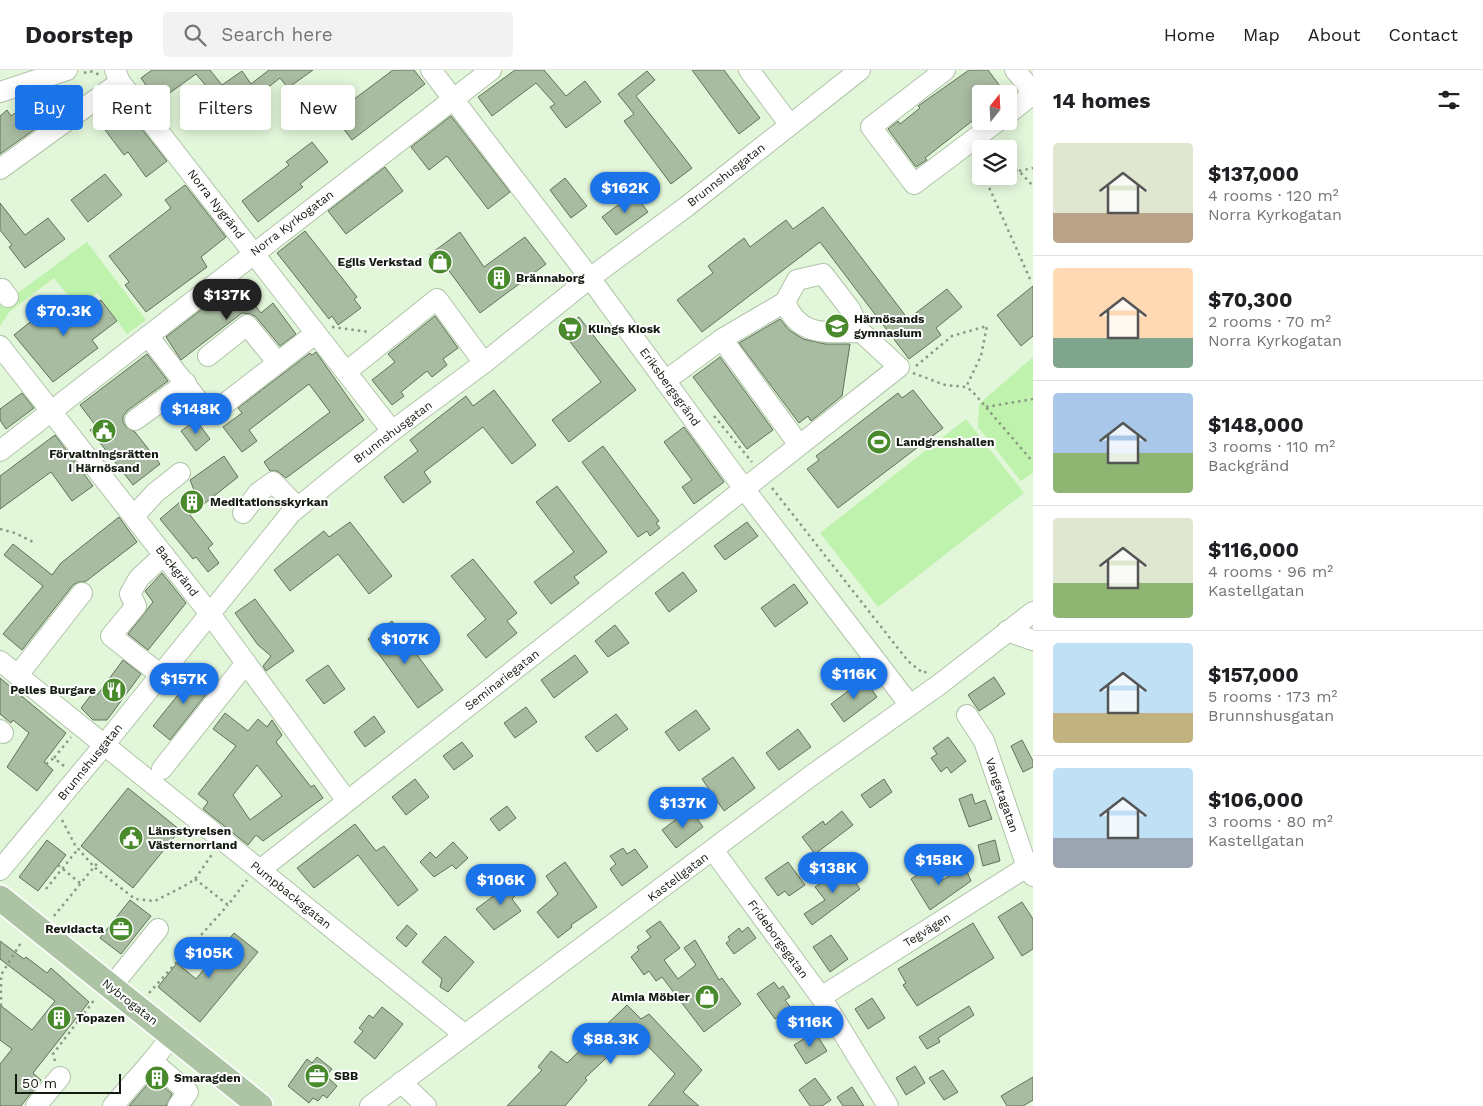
<!DOCTYPE html>
<html lang="en">
<head>
<meta charset="utf-8">
<style>
  :root { --surface:#fff; --page:#f2f2f2; --text:#202124; --muted:#757577; --line:#e0e0e0; --accent:#1a73e8 }
  body { margin:0; font-family:"Work Sans",sans-serif; background:var(--page); color:var(--text); height:100vh; display:flex; flex-direction:column; font-size:19px; white-space:nowrap }
  * { box-sizing:border-box; margin:0 }
  p { font-size:16px; color:var(--muted) }
  .icon { flex:none; width:28px; height:28px; fill:none; stroke:currentColor; stroke-width:2; stroke-linecap:round; stroke-linejoin:round }
  .map { position:relative; flex:1; overflow:hidden }
  .panel { display:flex; flex-direction:column; background:var(--surface); width:450px }
  .panel>* { flex:none }
  .hud { position:absolute; left:15px; top:15px; width:475px; height:45px; display:flex; gap:10px }
  .needle { width:32px; rotate:18deg }
  .buttons { position:absolute; left:972px; top:15px; display:grid; gap:10px }
  .buttons a { display:grid; place-items:center; width:45px; height:45px; border-radius:5px; background:var(--surface); box-shadow:0 2px 12px #0003; font-size:25px }
  .scale { position:absolute; left:15px; bottom:12px; width:106px; box-sizing:border-box; padding-left:5px; border:2px solid #141b11; border-top:0; font-size:14px; line-height:18px; white-space:nowrap; color:#141b11; -webkit-text-stroke:4px #fff; paint-order:stroke }
  .price { position:absolute; translate:-50% -42px; padding:0 11px; border-radius:18px; background:var(--accent); color:#fff; font-size:16px; line-height:32px; filter:drop-shadow(0 1px 2px #0008) }
  .price::after { content:''; position:absolute; left:50%; top:30px; width:15px; height:11px; margin-left:-8px; background:inherit; clip-path:polygon(0 0,100% 0,50% 100%) }
  .price.active { background:#222; color:#fff }
  ul { padding:0; list-style:none }
  li { display:flex; align-items:center; gap:15px; height:125px; padding:0 20px }
  li+li { border-top:1px solid var(--line) }
  li span { display:grid; place-items:center; flex:none; width:140px; height:100px; border-radius:5px; color:#555 }
  li>.icon { margin-inline-start:auto }
  span .icon { width:60px; height:60px; fill:#fffc; stroke-width:1 }
  li b { font-size:21px }
  h2 { display:flex; justify-content:space-between; align-items:center; height:60px; padding:0 20px; font-size:21px }
  .tag { padding:0 18px; border-radius:5px; background:var(--surface); box-shadow:0 2px 12px #0003; font-size:18px; line-height:45px }
  .tag.active { background:var(--accent); color:#fff }
  header { display:flex; align-items:center; gap:30px; box-sizing:border-box; height:70px; padding:0 25px; background:var(--surface); border-bottom:1px solid var(--line) }
  header strong { font-size:24px }
  nav { display:flex; gap:28px; margin-inline-start:auto; font-size:18px }
  .search { width:350px; height:45px; background:var(--page); display:flex; align-items:center; gap:12px; box-sizing:border-box; padding:0 18px; border-radius:5px; color:var(--muted); font-size:19px }
  main { display:flex; flex:1; min-height:0 }
  .map>svg:first-child { display:block }
</style>
</head>
<body>
<header>
<strong>Doorstep</strong>
<div class="search"><svg class="icon" aria-label="search" viewBox="0 0 24 24"><circle cx="10" cy="10" r="6"/><path d="M15 15l6 6"/></svg>Search here</div>
<nav><a>Home</a><a>Map</a><a>About</a><a>Contact</a></nav>
</header>
<main>
<div class="map">
<svg width="1033" height="1036" viewBox="0 0 1033 1036">
  <rect width="100%" height="100%" fill="#e2f6da"/>
  <g fill="#bff2ac">
    <polygon points="87,172 146,250 127,264 97,223 78,238 54,208 10,241 0,256 0,236"/>
    <polygon points="1033,287 1033,403 1021,411 978,357 979,334"/>
    <polygon points="966,349 1024,423 878,537 820,463"/>
  </g>
  <g fill="#a8bca1" stroke="#60725a" fill-rule="evenodd">
    <polygon points="152,0 210,0 222,15 242,1 251,14 269,0 313,0 288,18 280,8 225,51 207,26 212,23 196,4 157,32 141,8"/>
    <polygon points="393,0 414,0 425,14 352,70 333,45"/>
    <polygon points="515,0 544,0 566,26 585,11 601,32 566,58 550,37 555,34 536,13 492,46 478,27"/>
    <polygon points="692,0 724,0 760,48 739,64"/>
    <polygon points="969,0 988,0 1006,24 981,24 981,44 925,88 927,90 916,97 888,59 898,51 900,54 920,38 918,36"/>
    <polygon points="647,1 655,10 636,26 692,98 671,114 624,51 634,44 618,24"/>
    <polygon points="41,24 56,44 0,84 0,46 7,40 11,46"/>
    <polygon points="126,39 167,91 146,107 128,82 124,85 102,56"/>
    <polygon points="451,46 510,122 488,139 447,86 429,100 411,77"/>
    <polygon points="312,72 328,92 300,114 303,117 258,152 242,131 289,95 286,92"/>
    <polygon points="385,97 403,121 346,164 328,141"/>
    <polygon points="105,104 122,125 88,152 71,130"/>
    <polygon points="565,108 587,136 571,148 550,120"/>
    <polygon points="185,115 226,167 201,187 207,197 146,242 125,215 129,212 109,186 171,138 165,130"/>
    <polygon points="634,123 648,142 616,165 602,147"/>
    <polygon points="0,133 25,165 48,148 65,169 25,198 9,177 12,175 0,160"/>
    <polygon points="823,137 908,249 947,219 962,237 936,258 941,265 909,289 820,172 702,262 677,230 713,203 708,196 744,168 750,177 786,150 793,159"/>
    <polygon points="305,161 357,227 354,229 361,238 338,255 332,246 329,249 277,183"/>
    <polygon points="460,162 484,197 525,167 546,194 480,243 444,194 439,198 429,185"/>
    <polygon points="237,212 261,243 273,233 296,264 280,276 256,247 251,244 242,243 181,290 166,267"/>
    <polygon points="1033,216 1033,266 1021,276 997,245"/>
    <polygon points="60,228 76,248 101,230 117,251 92,270 98,278 53,312 14,265"/>
    <polygon points="435,246 458,278 443,289 447,295 432,307 427,301 401,322 404,326 392,335 372,310 395,292 388,284"/>
    <polygon points="579,247 636,320 569,372 552,350 601,312 561,260"/>
    <polygon points="780,249 789,260 803,269 825,274 850,274 842,326 811,351 808,346 799,353 739,273"/>
    <polygon points="316,282 364,350 286,408 277,401 270,401 264,392 330,342 309,314 249,360 257,371 242,382 223,357 242,343 238,338 310,283 312,285"/>
    <polygon points="147,284 168,311 128,340 123,346 123,352 126,357 135,362 160,394 133,415 90,360 96,356 80,335"/>
    <polygon points="720,287 773,360 747,379 693,307"/>
    <polygon points="494,320 536,375 512,394 483,357 424,402 431,412 403,433 384,407 418,381 410,370 466,326 473,336"/>
    <polygon points="913,320 943,358 838,438 807,399 819,390 816,386 898,323 902,328"/>
    <polygon points="22,323 34,338 6,359 0,350 0,339"/>
    <polygon points="196,350 210,369 196,381 181,361"/>
    <polygon points="684,357 724,412 694,434 682,417 692,410 664,372"/>
    <polygon points="55,365 93,416 72,431 51,402 0,439 0,406"/>
    <polygon points="603,376 659,451 656,453 660,458 650,466 647,461 638,467 582,392"/>
    <polygon points="224,386 238,407 190,445 213,474 208,478 219,493 208,502 196,487 193,489 160,449 194,420 190,410"/>
    <polygon points="557,416 607,482 574,507 579,513 551,534 534,512 574,482 536,432"/>
    <polygon points="119,447 137,472 85,512 78,512 73,515 22,580 3,564 43,516 4,485 13,474 52,505 61,493"/>
    <polygon points="350,452 392,506 369,524 338,484 290,521 274,500 324,461 329,467"/>
    <polygon points="747,452 758,466 725,490 714,476"/>
    <polygon points="473,489 517,543 507,551 517,563 486,588 467,565 486,549 451,506"/>
    <polygon points="683,502 697,521 669,542 655,523"/>
    <polygon points="162,503 186,533 148,580 128,564 153,532 145,521"/>
    <polygon points="794,514 808,533 775,557 761,538"/>
    <polygon points="255,529 294,581 266,601 263,596 271,586 258,575 235,543"/>
    <polygon points="392,551 443,620 418,638 368,569"/>
    <polygon points="615,555 629,573 608,587 595,571"/>
    <polygon points="575,585 588,602 554,628 541,610"/>
    <polygon points="123,590 141,604 107,650 93,650 81,638 91,625 98,624"/>
    <polygon points="328,595 345,619 324,634 306,610"/>
    <polygon points="198,600 215,613 170,670 153,656"/>
    <polygon points="994,607 1005,624 979,641 968,625"/>
    <polygon points="0,608 66,663 44,692 53,700 37,721 7,697 29,663 13,650 11,653 0,644"/>
    <polygon points="864,609 877,627 844,652 831,634"/>
    <polygon points="526,637 537,652 515,668 504,653"/>
    <polygon points="696,640 710,659 679,681 665,662"/>
    <path d="M225,643L248,661L258,649L267,657L272,650L282,665L276,672L311,717L314,715L323,728L263,771L256,765L248,775L203,739L208,732L198,724L236,676L213,659ZM257,695L282,726L250,750L233,725Z"/>
    <polygon points="616,644 628,659 597,682 585,667"/>
    <polygon points="374,646 385,662 365,677 354,662"/>
    <polygon points="798,659 811,677 779,700 766,683"/>
    <polygon points="948,667 966,691 951,703 947,697 941,702 931,688 937,684 933,678"/>
    <polygon points="1022,670 1033,691 1033,697 1023,702 1011,676"/>
    <polygon points="462,672 473,686 454,700 443,686"/>
    <polygon points="733,687 755,718 724,741 702,709"/>
    <polygon points="415,709 429,727 406,745 392,727"/>
    <polygon points="884,709 892,722 870,738 861,725"/>
    <polygon points="128,718 180,760 133,818 81,776"/>
    <polygon points="972,724 975,734 985,730 992,749 969,757 959,729"/>
    <polygon points="507,736 516,748 499,761 490,749"/>
    <polygon points="690,739 703,757 676,778 662,760"/>
    <polygon points="842,741 853,755 815,784 802,767 823,751 825,755"/>
    <polygon points="355,754 376,781 384,776 418,820 398,836 358,785 314,818 297,798"/>
    <polygon points="47,770 66,785 38,821 19,807"/>
    <polygon points="995,770 1000,791 983,796 978,775"/>
    <polygon points="453,772 468,788 456,799 452,795 434,807 420,792 430,782 436,788"/>
    <polygon points="623,778 627,784 635,779 648,797 622,816 610,799 616,794 610,786"/>
    <polygon points="565,792 597,837 571,855 572,857 558,868 537,842 558,824 546,806"/>
    <polygon points="788,792 805,815 789,826 785,821 778,826 765,808"/>
    <polygon points="845,797 860,819 812,855 804,844 825,830 815,817"/>
    <polygon points="930,797 939,812 965,797 971,811 930,840 911,809"/>
    <polygon points="514,808 523,817 512,829 521,841 494,860 476,839 503,819"/>
    <polygon points="130,830 151,846 121,884 100,868"/>
    <polygon points="1022,832 1033,849 1033,879 1022,886 998,847"/>
    <polygon points="660,851 680,878 664,890 678,909 696,895 684,878 695,870 719,910 722,908 741,934 704,962 662,907 656,911 649,901 644,905 631,887 639,880 637,877 651,867 646,861"/>
    <polygon points="973,853 994,888 917,936 903,915 906,913 898,899"/>
    <polygon points="407,855 417,864 406,877 396,868"/>
    <polygon points="748,857 756,868 734,884 726,873 730,870 728,867 739,858 742,862"/>
    <polygon points="234,863 258,882 200,952 158,917 177,893 196,909"/>
    <polygon points="831,865 848,889 830,902 813,877"/>
    <polygon points="445,866 474,892 448,922 440,917 442,909 422,892"/>
    <polygon points="0,871 24,889 26,887 47,903 51,898 89,932 33,1003 41,1010 21,1036 0,1036 0,994 12,979 0,970 0,935 32,960 55,931 0,889"/>
    <polygon points="774,912 779,919 783,916 790,927 785,930 791,938 775,949 757,924"/>
    <polygon points="872,928 885,948 868,959 855,939"/>
    <polygon points="627,935 641,949 649,944 702,1000 683,1022 699,1036 648,1036 675,1004 634,962 585,1008 587,1010 565,1036 507,1036 542,1000 538,997 551,981 567,993"/>
    <polygon points="969,936 974,945 938,968 940,972 927,979 919,967"/>
    <polygon points="382,937 403,954 375,989 354,972 363,961 359,958 369,945 373,948"/>
    <polygon points="815,962 827,981 806,994 794,975"/>
    <polygon points="317,987 332,999 326,1006 337,1016 327,1028 323,1025 318,1031 313,1028 309,1033 288,1016 307,989 312,993"/>
    <polygon points="915,996 925,1013 906,1025 896,1008"/>
    <polygon points="943,1000 958,1022 944,1030 929,1008"/>
    <polygon points="1033,1007 1033,1030 1023,1036 1007,1036 1001,1026"/>
    <polygon points="153,1008 172,1024 166,1036 129,1036"/>
    <polygon points="815,1008 831,1030 822,1036 810,1036 799,1020"/>
    <polygon points="852,1017 864,1036 843,1036 837,1027"/>
  </g>
  <g fill="none" stroke-linecap="round" stroke-linejoin="round">
    <defs>
      <g id="minor">
        <polyline points="115,0 120,12 392,361"/>
        <polyline points="431,0 590,208 745,420 909,634"/>
        <polyline points="749,0 790,55"/>
        <polyline points="945,0 871,57 914,114 998,51"/>
        <polyline points="0,22 67,0"/>
        <polyline points="1009,43 1028,28 1029,17 1015,0"/>
        <polyline points="0,99 120,12"/>
        <polyline points="2,219 8,227"/>
        <polyline points="148,266 203,337"/>
        <polyline points="722,269 799,375"/>
        <polyline points="0,276 210,544 347,731"/>
        <polyline points="208,286 247,255 278,293"/>
        <polyline points="346,302 437,229 484,293"/>
        <polyline points="665,311 722,269 785,232"/>
        <polyline points="218,339 311,267 314,262"/>
        <polyline points="135,350 186,313"/>
        <polyline points="0,381 491,0"/>
        <polyline points="243,443 258,423 273,412 297,437"/>
        <polyline points="134,446 155,423 180,403"/>
        <polyline points="1007,561 1033,570"/>
        <polyline points="0,591 465,965"/>
        <polyline points="18,605 82,523"/>
        <polyline points="161,605 111,566 136,536 130,524 139,508 164,485"/>
        <polyline points="967,645 984,671 1027,797 1033,806"/>
        <polyline points="0,660 3,663"/>
        <polyline points="162,699 246,593"/>
        <polyline points="713,780 821,927 888,1036"/>
        <polyline points="0,800 105,674 291,443 392,361 484,293 590,208 686,137 860,0"/>
        <path d="M260,800L899,297L861,262L850,239L823,204L797,210L785,232C799,268 828,262 861,262"/>
        <polyline points="111,917 158,859"/>
        <polyline points="821,927 1033,793"/>
        <polyline points="172,966 152,991 188,1022 178,1036"/>
        <polyline points="401,1012 426,1036"/>
        <polyline points="36,1036 60,1007"/>
        <polyline points="113,1036 152,991"/>
        <polyline points="370,1036 812,705 940,614 1033,542"/>
      </g>
      <polyline id="major" points="0,828 260,1036"/>
    </defs>
    <use href="#minor" stroke="#b1c4aa" stroke-width="22"/>
    <use href="#major" stroke="#fff" stroke-width="28"/>
    <g stroke="#8a9984" stroke-width="2.5" stroke-dasharray="2.5 4" stroke-linecap="butt">
      <polyline points="84,3 90,1 100,5"/>
      <polyline points="976,89 981,101"/>
      <polyline points="1009,98 1019,101 1033,116"/>
      <polyline points="1019,101 1033,98"/>
      <polyline points="984,106 1030,209"/>
      <polyline points="332,257 369,262"/>
      <polyline points="916,296 952,266 987,256 981,286 966,317"/>
      <polyline points="913,303 945,315 966,317 972,321 1033,392"/>
      <polyline points="986,337 1033,329"/>
      <polyline points="714,346 752,392"/>
      <polyline points="772,418 908,591 923,603 928,601"/>
      <polyline points="0,459 15,463 35,473"/>
      <polyline points="46,694 54,688"/>
      <polyline points="64,696 54,688 71,667"/>
      <polyline points="62,750 75,775 94,797 135,829 155,831 188,814 195,809 213,783"/>
      <polyline points="58,795 80,813"/>
      <polyline points="195,809 228,835 247,810"/>
      <polyline points="46,819 78,779"/>
      <polyline points="54,846 99,791"/>
      <polyline points="149,923 228,835"/>
      <polyline points="1,936 1,905 22,871"/>
      <polyline points="55,991 53,984 95,929"/>
    </g>
    <use href="#minor" stroke="#fff" stroke-width="20"/>
    <use href="#major" stroke="#acc4a3" stroke-width="25"/>
  </g>
  <defs>
    <symbol id="shop-disc" viewBox="-11 -11 22 22"><circle r="9.5" fill="#498a2c" stroke="#fff"/><path d="M-5-2.5h2.3a2.7 3.5 0 0 1 5.4 0H5L5.5 6h-11ZM-1.5-2.5h3a1.5 2.3 0 0 0-3 0Z" fill="#fff"/></symbol>
    <symbol id="building-disc" viewBox="-11 -11 22 22"><circle r="9.5" fill="#498a2c" stroke="#fff"/><path d="M-4-6H4V6H1V3H-1V6H-4ZM-2.5-4.3h1.7v1.8h-1.7ZM.8-4.3h1.7v1.8H.8ZM-2.5-1h1.7V.8h-1.7ZM.8-1h1.7V.8H.8Z" fill="#fff"/></symbol>
    <symbol id="school-disc" viewBox="-11 -11 22 22"><circle r="9.5" fill="#498a2c" stroke="#fff"/><path d="M0-5L7-2L0 1L-7-2ZM-4 1L0 2.5L4 1V4Q0 6-4 4Z" fill="#fff"/></symbol>
    <symbol id="supermarket-disc" viewBox="-11 -11 22 22"><circle r="9.5" fill="#498a2c" stroke="#fff"/><path d="M-6-5.5h2.5l.6 2H6L4.5 2H-2.5L-4.4-4H-6ZM-1.5 3.2a1.3 1.3 0 1 0 .1 0ZM3 3.2a1.3 1.3 0 1 0 .1 0Z" fill="#fff"/></symbol>
    <symbol id="civic-disc" viewBox="-11 -11 22 22"><circle r="9.5" fill="#498a2c" stroke="#fff"/><path d="M-.6-6.5H3V-4.5H.6V-3L4-1V1h2V6H-6V1h2V-1L-.6-3ZM-1.2 2.5V6h2.4V2.5Z" fill="#fff"/></symbol>
    <symbol id="stadium-disc" viewBox="-11 -11 22 22"><circle r="9.5" fill="#498a2c" stroke="#fff"/><path d="M0-5a6.5 5 0 1 0 0 10a6.5 5 0 1 0 0-10ZM-3.5-1.8h7v3.6h-7Z" fill="#fff"/></symbol>
    <symbol id="restaurant-disc" viewBox="-11 -11 22 22"><circle r="9.5" fill="#498a2c" stroke="#fff"/><path d="M-5-6h1v4h1v-4h1v4h1v-4h1v5L-1.5 .5V6h-2V.5L-5-1ZM5-6V6H3V1.5H1.5Q1.5-4 5-6Z" fill="#fff"/></symbol>
    <symbol id="office-disc" viewBox="-11 -11 22 22"><circle r="9.5" fill="#498a2c" stroke="#fff"/><path d="M-6-3h4V-5.5h4V-3h4V5H-6ZM-1-4.5V-3h2v-1.5ZM-6 0V1H6V0Z" fill="#fff"/></symbol>
  </defs>
  <g fill-rule="evenodd">
    <use href="#shop-disc" x="426" y="178" width="28" height="28"/>
    <use href="#building-disc" x="485" y="194" width="28" height="28"/>
    <use href="#school-disc" x="823" y="242" width="28" height="28"/>
    <use href="#supermarket-disc" x="556" y="245" width="28" height="28"/>
    <use href="#civic-disc" x="90" y="347" width="28" height="28"/>
    <use href="#stadium-disc" x="865" y="358" width="28" height="28"/>
    <use href="#building-disc" x="178" y="418" width="28" height="28"/>
    <use href="#restaurant-disc" x="100" y="606" width="28" height="28"/>
    <use href="#civic-disc" x="117" y="754" width="28" height="28"/>
    <use href="#office-disc" x="107" y="845" width="28" height="28"/>
    <use href="#shop-disc" x="693" y="913" width="28" height="28"/>
    <use href="#building-disc" x="45" y="934" width="28" height="28"/>
    <use href="#office-disc" x="303" y="992" width="28" height="28"/>
    <use href="#building-disc" x="143" y="994" width="28" height="28"/>
  </g>
  <g text-anchor="middle" stroke-width="4" stroke-linejoin="round" paint-order="stroke">
    <g font-size="12" fill="#141b11" stroke="#fff">
      <text transform="translate(726 105) rotate(-38)" y="4">Brunnshusgatan</text>
      <text transform="translate(216 134) rotate(52)" y="4">Norra Nygränd</text>
      <text transform="translate(292 153) rotate(-37)" y="4">Norra Kyrkogatan</text>
      <text transform="translate(670 317) rotate(54)" y="4">Eriksbergsgränd</text>
      <text transform="translate(393 362) rotate(-37)" y="4">Brunnshusgatan</text>
      <text transform="translate(177 501) rotate(52)" y="4">Backgränd</text>
      <text transform="translate(502 610) rotate(-38)" y="4">Seminariegatan</text>
      <text transform="translate(90 692) rotate(-51)" y="4">Brunnshusgatan</text>
      <text transform="translate(1002 725) rotate(71)" y="4">Vangstagatan</text>
      <text transform="translate(678 807) rotate(-37)" y="4">Kastellgatan</text>
      <text transform="translate(291 825) rotate(39)" y="4">Pumpbacksgatan</text>
      <text transform="translate(927 860) rotate(-32)" y="4">Tegvägen</text>
      <text transform="translate(778 869) rotate(54)" y="4">Frideborgsgatan</text>
      <text transform="translate(130 932) rotate(38)" y="4">Nybrogatan</text>
    </g>
    <g font-size="12" font-weight="bold" fill="#141b11" stroke="#fff" text-anchor="start">
      <text x="422" y="196" text-anchor="end">Egils Verkstad</text>
      <text x="516" y="212">Brännaborg</text>
      <text x="854" y="253">Härnösands<tspan x="854" dy="14">gymnasium</tspan></text>
      <text x="588" y="263">Klings Kiosk</text>
      <text x="896" y="376">Landgrenshallen</text>
      <text x="104" y="388" text-anchor="middle">Förvaltningsrätten<tspan x="104" dy="14">i Härnösand</tspan></text>
      <text x="210" y="436">Meditationsskyrkan</text>
      <text x="96" y="624" text-anchor="end">Pelles Burgare</text>
      <text x="148" y="765">Länsstyrelsen<tspan x="148" dy="14">Västernorrland</tspan></text>
      <text x="104" y="863" text-anchor="end">Revidacta</text>
      <text x="690" y="931" text-anchor="end">Almia Möbler</text>
      <text x="76" y="952">Topazen</text>
      <text x="334" y="1010">SBB</text>
      <text x="174" y="1012">Smaragden</text>
    </g>
  </g>
</svg>
<div class="buttons">
<a><svg class="needle" viewBox="-14 -14 28 28"><path d="M0-13l5 13h-10z" fill="#e53935"/><path d="M0 13l5-13h-10z" fill="#757577"/></svg></a>
<a><svg class="icon" aria-label="layers" viewBox="0 0 24 24"><path d="M12 4l9 5-9 5-9-5zM3 14l9 5 9-5"/></svg></a>
</div>
<div class="scale">50 m</div>
<b class="price" style="left:625px;top:144px">$162K</b>
<b class="price active" style="left:227px;top:251px">$137K</b>
<b class="price" style="left:64px;top:267px">$70.3K</b>
<b class="price" style="left:196px;top:365px">$148K</b>
<b class="price" style="left:405px;top:595px">$107K</b>
<b class="price" style="left:854px;top:630px">$116K</b>
<b class="price" style="left:184px;top:635px">$157K</b>
<b class="price" style="left:683px;top:759px">$137K</b>
<b class="price" style="left:939px;top:816px">$158K</b>
<b class="price" style="left:833px;top:824px">$138K</b>
<b class="price" style="left:501px;top:836px">$106K</b>
<b class="price" style="left:209px;top:909px">$105K</b>
<b class="price" style="left:810px;top:978px">$116K</b>
<b class="price" style="left:611px;top:995px">$88.3K</b>
<div class="hud">
<a class="tag active">Buy</a>
<a class="tag">Rent</a>
<a class="tag">Filters</a>
<a class="tag">New</a>
</div>
</div>
<section class="panel">
<h2>14 homes<svg class="icon" aria-label="filters" viewBox="0 0 24 24"><path d="M4 7h16M4 17h16"/><circle cx="9" cy="7" r="2"/><circle cx="15" cy="17" r="2"/></svg></h2>
<ul>
<li><span style="background:linear-gradient(#dfe7d0 70%,#b9a48a 0)"><svg class="icon" aria-label="home" viewBox="0 0 24 24"><path d="M3 11l9-7 9 7M6 9v11h12V9"/></svg></span><div><b>$137,000</b><p>4 rooms · 120 m²</p><p>Norra Kyrkogatan</p></div></li>
<li><span style="background:linear-gradient(#ffd9b3 70%,#7fa58c 0)"><svg class="icon" aria-label="home" viewBox="0 0 24 24"><path d="M3 11l9-7 9 7M6 9v11h12V9"/></svg></span><div><b>$70,300</b><p>2 rooms · 70 m²</p><p>Norra Kyrkogatan</p></div></li>
<li><span style="background:linear-gradient(#a9c7e8 60%,#8fb573 0)"><svg class="icon" aria-label="home" viewBox="0 0 24 24"><path d="M3 11l9-7 9 7M6 9v11h12V9"/></svg></span><div><b>$148,000</b><p>3 rooms · 110 m²</p><p>Backgränd</p></div></li>
<li><span style="background:linear-gradient(#dfe7d0 65%,#8fb573 0)"><svg class="icon" aria-label="home" viewBox="0 0 24 24"><path d="M3 11l9-7 9 7M6 9v11h12V9"/></svg></span><div><b>$116,000</b><p>4 rooms · 96 m²</p><p>Kastellgatan</p></div></li>
<li><span style="background:linear-gradient(#bfe0f5 70%,#c2b280 0)"><svg class="icon" aria-label="home" viewBox="0 0 24 24"><path d="M3 11l9-7 9 7M6 9v11h12V9"/></svg></span><div><b>$157,000</b><p>5 rooms · 173 m²</p><p>Brunnshusgatan</p></div></li>
<li><span style="background:linear-gradient(#bfe0f5 70%,#9aa5b1 0)"><svg class="icon" aria-label="home" viewBox="0 0 24 24"><path d="M3 11l9-7 9 7M6 9v11h12V9"/></svg></span><div><b>$106,000</b><p>3 rooms · 80 m²</p><p>Kastellgatan</p></div></li>
</ul>
</section>
</main>
</body>
</html>
